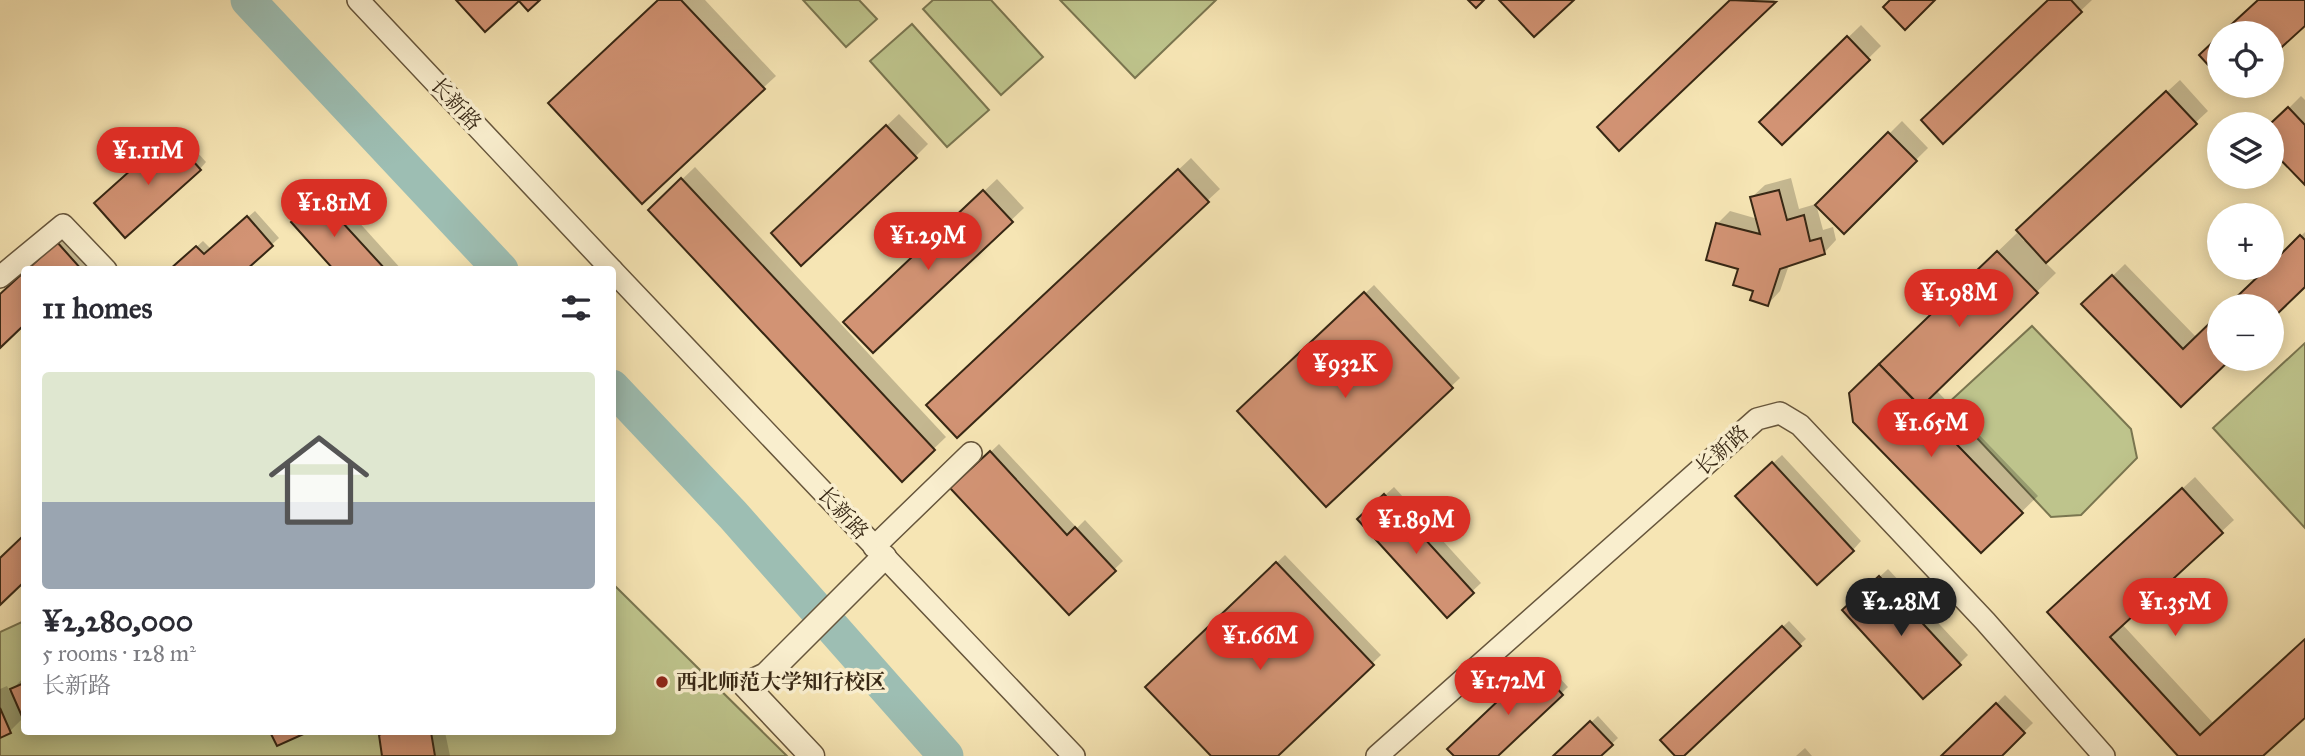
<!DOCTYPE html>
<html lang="en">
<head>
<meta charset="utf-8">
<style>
  :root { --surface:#fff; --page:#f2f2f3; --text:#2b2b33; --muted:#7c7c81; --accent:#d93025 }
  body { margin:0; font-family:"IM FELL Great Primer","Noto Serif SC",serif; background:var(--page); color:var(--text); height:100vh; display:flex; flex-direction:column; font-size:26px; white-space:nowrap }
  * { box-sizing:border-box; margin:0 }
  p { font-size:23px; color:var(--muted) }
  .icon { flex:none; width:38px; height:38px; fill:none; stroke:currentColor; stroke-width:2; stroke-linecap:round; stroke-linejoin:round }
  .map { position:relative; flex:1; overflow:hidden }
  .side { position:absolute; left:21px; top:266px; width:595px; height:469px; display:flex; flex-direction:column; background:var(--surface); border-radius:7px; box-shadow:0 4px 18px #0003 }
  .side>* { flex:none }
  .buttons { position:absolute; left:2207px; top:21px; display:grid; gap:14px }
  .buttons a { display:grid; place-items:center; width:77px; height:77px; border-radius:50%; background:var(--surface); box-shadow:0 4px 18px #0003; font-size:35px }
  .price { position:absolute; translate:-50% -60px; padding:0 16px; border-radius:24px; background:var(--accent); color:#fff; font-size:23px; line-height:46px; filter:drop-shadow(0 2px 4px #0008) }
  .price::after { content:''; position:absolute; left:50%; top:42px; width:21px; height:16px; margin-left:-10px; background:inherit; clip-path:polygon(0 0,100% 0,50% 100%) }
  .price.current { background:#222; color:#fff }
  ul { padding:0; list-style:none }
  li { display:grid; align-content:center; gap:14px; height:371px; padding:0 21px }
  li span { display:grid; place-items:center; height:217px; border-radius:7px; color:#555 }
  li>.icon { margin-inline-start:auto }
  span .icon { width:126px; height:126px; fill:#fffc; stroke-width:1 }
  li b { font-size:30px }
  h2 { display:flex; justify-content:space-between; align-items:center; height:84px; padding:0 21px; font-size:30px }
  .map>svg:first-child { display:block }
</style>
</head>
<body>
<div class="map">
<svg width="2305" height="756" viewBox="0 0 2305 756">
  <rect width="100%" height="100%" fill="#f6e5b4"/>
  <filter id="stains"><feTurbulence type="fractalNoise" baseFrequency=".00286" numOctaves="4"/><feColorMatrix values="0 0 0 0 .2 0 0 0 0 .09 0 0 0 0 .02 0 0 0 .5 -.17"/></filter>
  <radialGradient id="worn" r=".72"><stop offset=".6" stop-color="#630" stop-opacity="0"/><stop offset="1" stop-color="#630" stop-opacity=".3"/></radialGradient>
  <g fill="#bec48c" stroke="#7a7650" stroke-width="2">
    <polygon points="803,0 859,0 877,19 846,47"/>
    <polygon points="933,0 991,0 1043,57 1001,95 923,9"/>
    <polygon points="1060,0 1216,0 1135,78"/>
    <polygon points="912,24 989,110 947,147 870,61"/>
    <polygon points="2032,326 2131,429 2137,458 2081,515 2051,517 1946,405"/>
    <polygon points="2305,343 2305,528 2213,428"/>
    <polygon points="613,584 787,756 0,756 0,632 24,621 24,732 612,732"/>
  </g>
  <g fill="#0003">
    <polygon points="659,0 705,0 776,76 763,88"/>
    <polygon points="1732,0 1775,0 1620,148 1611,115"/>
    <polygon points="2050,0 2092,0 1943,141"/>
    <polygon points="1861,25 1881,46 1782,143 1761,122"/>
    <polygon points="2180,80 2208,111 2045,262 2056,273 1936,390 2038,496 1981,551 1851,393 2017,233 2024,241 2027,239 2030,217"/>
    <polygon points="2301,96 2305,100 2305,183 2272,148 2272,125"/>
    <polygon points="899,114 928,144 915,157 786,221"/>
    <polygon points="1902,121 1928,148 1844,231 1818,205"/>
    <polygon points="177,130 206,162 200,169 103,197"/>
    <polygon points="1191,158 1220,189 1207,201 941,393"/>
    <polygon points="695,167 946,437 902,479 650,210"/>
    <polygon points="1791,178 1799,209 1816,204 1823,230 1833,227 1836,240 1824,253 1789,265 1780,291 1768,304 1741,267 1717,224 1730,211 1758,219 1752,197 1765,185"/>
    <polygon points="997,179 1024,208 873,351 858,310"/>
    <polygon points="329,189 402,270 336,270 302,214"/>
    <polygon points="255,211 279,238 244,270 171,270 203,241 211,249"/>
    <polygon points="2305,232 2305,284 2272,317 2272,306 2229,306"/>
    <polygon points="64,237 89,264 83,270 29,270"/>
    <polygon points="2125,264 2197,338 2219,316 2219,359 2228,359 2181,404 2084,304"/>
    <polygon points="24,273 24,323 0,345 0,296"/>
    <polygon points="1374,285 1460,378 1326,504 1248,403"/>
    <polygon points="999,444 1077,528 1085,520 1123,561 1069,613 953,488"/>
    <polygon points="1782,455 1861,541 1853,550 1746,488"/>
    <polygon points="2195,477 2234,520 2122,624 2214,724 2305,640 2305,715 2261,756 2181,756 2061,600"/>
    <polygon points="1394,487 1481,583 1447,615 1368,511"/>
    <polygon points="1285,555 1381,655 1276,756 1213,756 1147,687"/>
    <polygon points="1888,569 1968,655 1959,664 1853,602"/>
    <polygon points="1789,621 1806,639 1678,756 1662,740"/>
    <polygon points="1543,660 1568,687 1495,756 1456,756 1449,749"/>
    <polygon points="24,677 24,717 10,731 0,736 0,689 7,686 10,692"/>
    <polygon points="2005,695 2033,723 1999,756 1944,756"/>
    <polygon points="1598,716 1618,738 1599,756 1555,756"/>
    <polygon points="385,732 445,732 450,756 384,756 381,735"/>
    <polygon points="1805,748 1812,756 1796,756"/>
  </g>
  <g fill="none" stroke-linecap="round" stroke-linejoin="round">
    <g stroke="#9dbeb3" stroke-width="35">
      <polyline points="248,0 501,270"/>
      <polyline points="612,387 733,515 946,756"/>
    </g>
  </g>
  <g fill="#d29374" stroke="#372714" stroke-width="2">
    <polygon points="456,0 540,0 528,11 519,1 485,32"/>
    <polygon points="658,0 681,0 765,89 642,204 548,103"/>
    <polygon points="1468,0 1484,0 1476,8"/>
    <polygon points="1499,0 1574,0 1534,37"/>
    <polygon points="1730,0 1776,2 1619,151 1597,127"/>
    <polygon points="1890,0 1935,0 1905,30 1883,7"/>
    <polygon points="2048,0 2071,0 2082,12 1943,144 1921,120"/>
    <polygon points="2258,0 2305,0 2305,26 2272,56 2272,33 2222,33"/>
    <polygon points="1847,36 1870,60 1782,145 1759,122"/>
    <polygon points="2219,36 2219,77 2199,55"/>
    <polygon points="2166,91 2197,124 2046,263 2016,230"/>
    <polygon points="2288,107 2305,125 2305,185 2272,151 2270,124"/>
    <polygon points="886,125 917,158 801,266 771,233"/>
    <polygon points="1888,132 1917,161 1844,234 1815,205"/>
    <polygon points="170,135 201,170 125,238 94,203"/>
    <polygon points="1178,169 1209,202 957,438 926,405"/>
    <polygon points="681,178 935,450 902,482 648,210"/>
    <polygon points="983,190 1013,222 873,353 843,322"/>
    <polygon points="1779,190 1787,220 1804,215 1810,241 1821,238 1825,254 1780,269 1768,306 1750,300 1753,291 1733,285 1738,269 1706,260 1716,223 1760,234 1750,197"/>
    <polygon points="319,197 386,270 334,270 291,222"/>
    <polygon points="247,216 273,246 246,270 169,270 196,246 204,254"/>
    <polygon points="2300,235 2305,240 2305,287 2272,319 2272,306 2227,306 2267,268 2272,268 2272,263"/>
    <polygon points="57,242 82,270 27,270"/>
    <polygon points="1997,251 2038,293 1921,407 1879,364"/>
    <polygon points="24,272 24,325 0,348 0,294"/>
    <polygon points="2112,275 2183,349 2219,314 2219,359 2231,359 2181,407 2081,304"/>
    <polygon points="1364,292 1453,388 1326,507 1237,411"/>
    <polygon points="1879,364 2023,513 1981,553 1853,422 1849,393"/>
    <polygon points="990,451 1067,535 1075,527 1116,571 1069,615 950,488"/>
    <polygon points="1772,462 1854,551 1817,585 1735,496"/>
    <polygon points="2182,488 2223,533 2110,637 2200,735 2305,639 2305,718 2263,756 2178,756 2047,612"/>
    <polygon points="1384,494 1474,593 1447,618 1357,519"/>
    <polygon points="24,535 24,582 0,605 0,558"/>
    <polygon points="1276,562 1374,665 1278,756 1211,756 1145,687"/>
    <polygon points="1879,576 1961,665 1923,699 1842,610"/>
    <polygon points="1782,626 1801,646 1684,756 1675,756 1660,740"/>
    <polygon points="1536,665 1563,695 1498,756 1454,756 1447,749"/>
    <polygon points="24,683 24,721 10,689"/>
    <polygon points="1996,703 2025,733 2002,756 1941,756"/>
    <polygon points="0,708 11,733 0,738"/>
    <polygon points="1590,721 1613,745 1601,756 1553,756"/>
    <polygon points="270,732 308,732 277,746"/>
    <polygon points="385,732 431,732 435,756 382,756 379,735"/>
  </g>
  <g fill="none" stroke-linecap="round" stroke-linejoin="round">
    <defs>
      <g id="minor">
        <polyline points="358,0 612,270"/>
        <polyline points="612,270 1074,756"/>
        <polyline points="0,277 63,225 106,270"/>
        <polyline points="874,547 971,453"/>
        <polyline points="1377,756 1757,419 1780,413 1800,425 1985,621 2104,756"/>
      </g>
      <polyline id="tertiary" points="812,756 745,685 766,675 884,557"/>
    </defs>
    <use href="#minor" stroke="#67563c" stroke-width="24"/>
    <use href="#tertiary" stroke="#67563c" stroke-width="27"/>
    <use href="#minor" stroke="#f9eece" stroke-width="21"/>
    <use href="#tertiary" stroke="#f9eece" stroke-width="24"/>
  </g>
  <circle fill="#8f2418" stroke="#f9eece" stroke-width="2.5" cx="662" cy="682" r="7"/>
  <g text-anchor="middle" stroke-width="7" stroke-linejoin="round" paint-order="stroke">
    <g font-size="21" fill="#372714" stroke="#f9eece">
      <text transform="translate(456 104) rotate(47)" y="7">长新路</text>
      <text transform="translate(1722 450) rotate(-42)" y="7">长新路</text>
      <text transform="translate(843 513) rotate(47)" y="7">长新路</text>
    </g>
    <g font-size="21" font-weight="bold" fill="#372714" stroke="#f9eece" text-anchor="start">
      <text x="676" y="689">西北师范大学知行校区</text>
    </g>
  </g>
  <rect width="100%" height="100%" filter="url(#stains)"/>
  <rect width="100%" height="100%" fill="url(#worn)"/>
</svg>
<div class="buttons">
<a><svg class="icon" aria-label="locate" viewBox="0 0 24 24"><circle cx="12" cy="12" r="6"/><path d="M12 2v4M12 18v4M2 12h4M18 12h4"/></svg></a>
<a><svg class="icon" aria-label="layers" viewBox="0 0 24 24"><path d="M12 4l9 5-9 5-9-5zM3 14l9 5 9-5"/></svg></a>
<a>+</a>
<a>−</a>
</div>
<b class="price" style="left:148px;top:187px">¥1.11M</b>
<b class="price" style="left:334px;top:239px">¥1.81M</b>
<b class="price" style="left:928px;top:272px">¥1.29M</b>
<b class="price" style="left:1959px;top:329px">¥1.98M</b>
<b class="price" style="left:1345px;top:400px">¥932K</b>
<b class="price" style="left:1931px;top:459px">¥1.65M</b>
<b class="price" style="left:1416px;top:556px">¥1.89M</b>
<b class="price current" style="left:1901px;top:638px">¥2.28M</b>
<b class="price" style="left:2175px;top:638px">¥1.35M</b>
<b class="price" style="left:1260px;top:672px">¥1.66M</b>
<b class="price" style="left:1508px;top:717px">¥1.72M</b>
<section class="side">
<h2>11 homes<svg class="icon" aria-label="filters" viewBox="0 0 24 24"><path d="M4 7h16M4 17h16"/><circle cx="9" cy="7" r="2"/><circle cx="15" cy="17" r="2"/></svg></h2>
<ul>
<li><span style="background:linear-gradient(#dfe7d0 60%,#9aa5b1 0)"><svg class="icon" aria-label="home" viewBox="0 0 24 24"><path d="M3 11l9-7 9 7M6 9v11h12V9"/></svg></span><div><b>¥2,280,000</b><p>5 rooms · 128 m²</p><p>长新路</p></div></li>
</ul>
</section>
</div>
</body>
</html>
